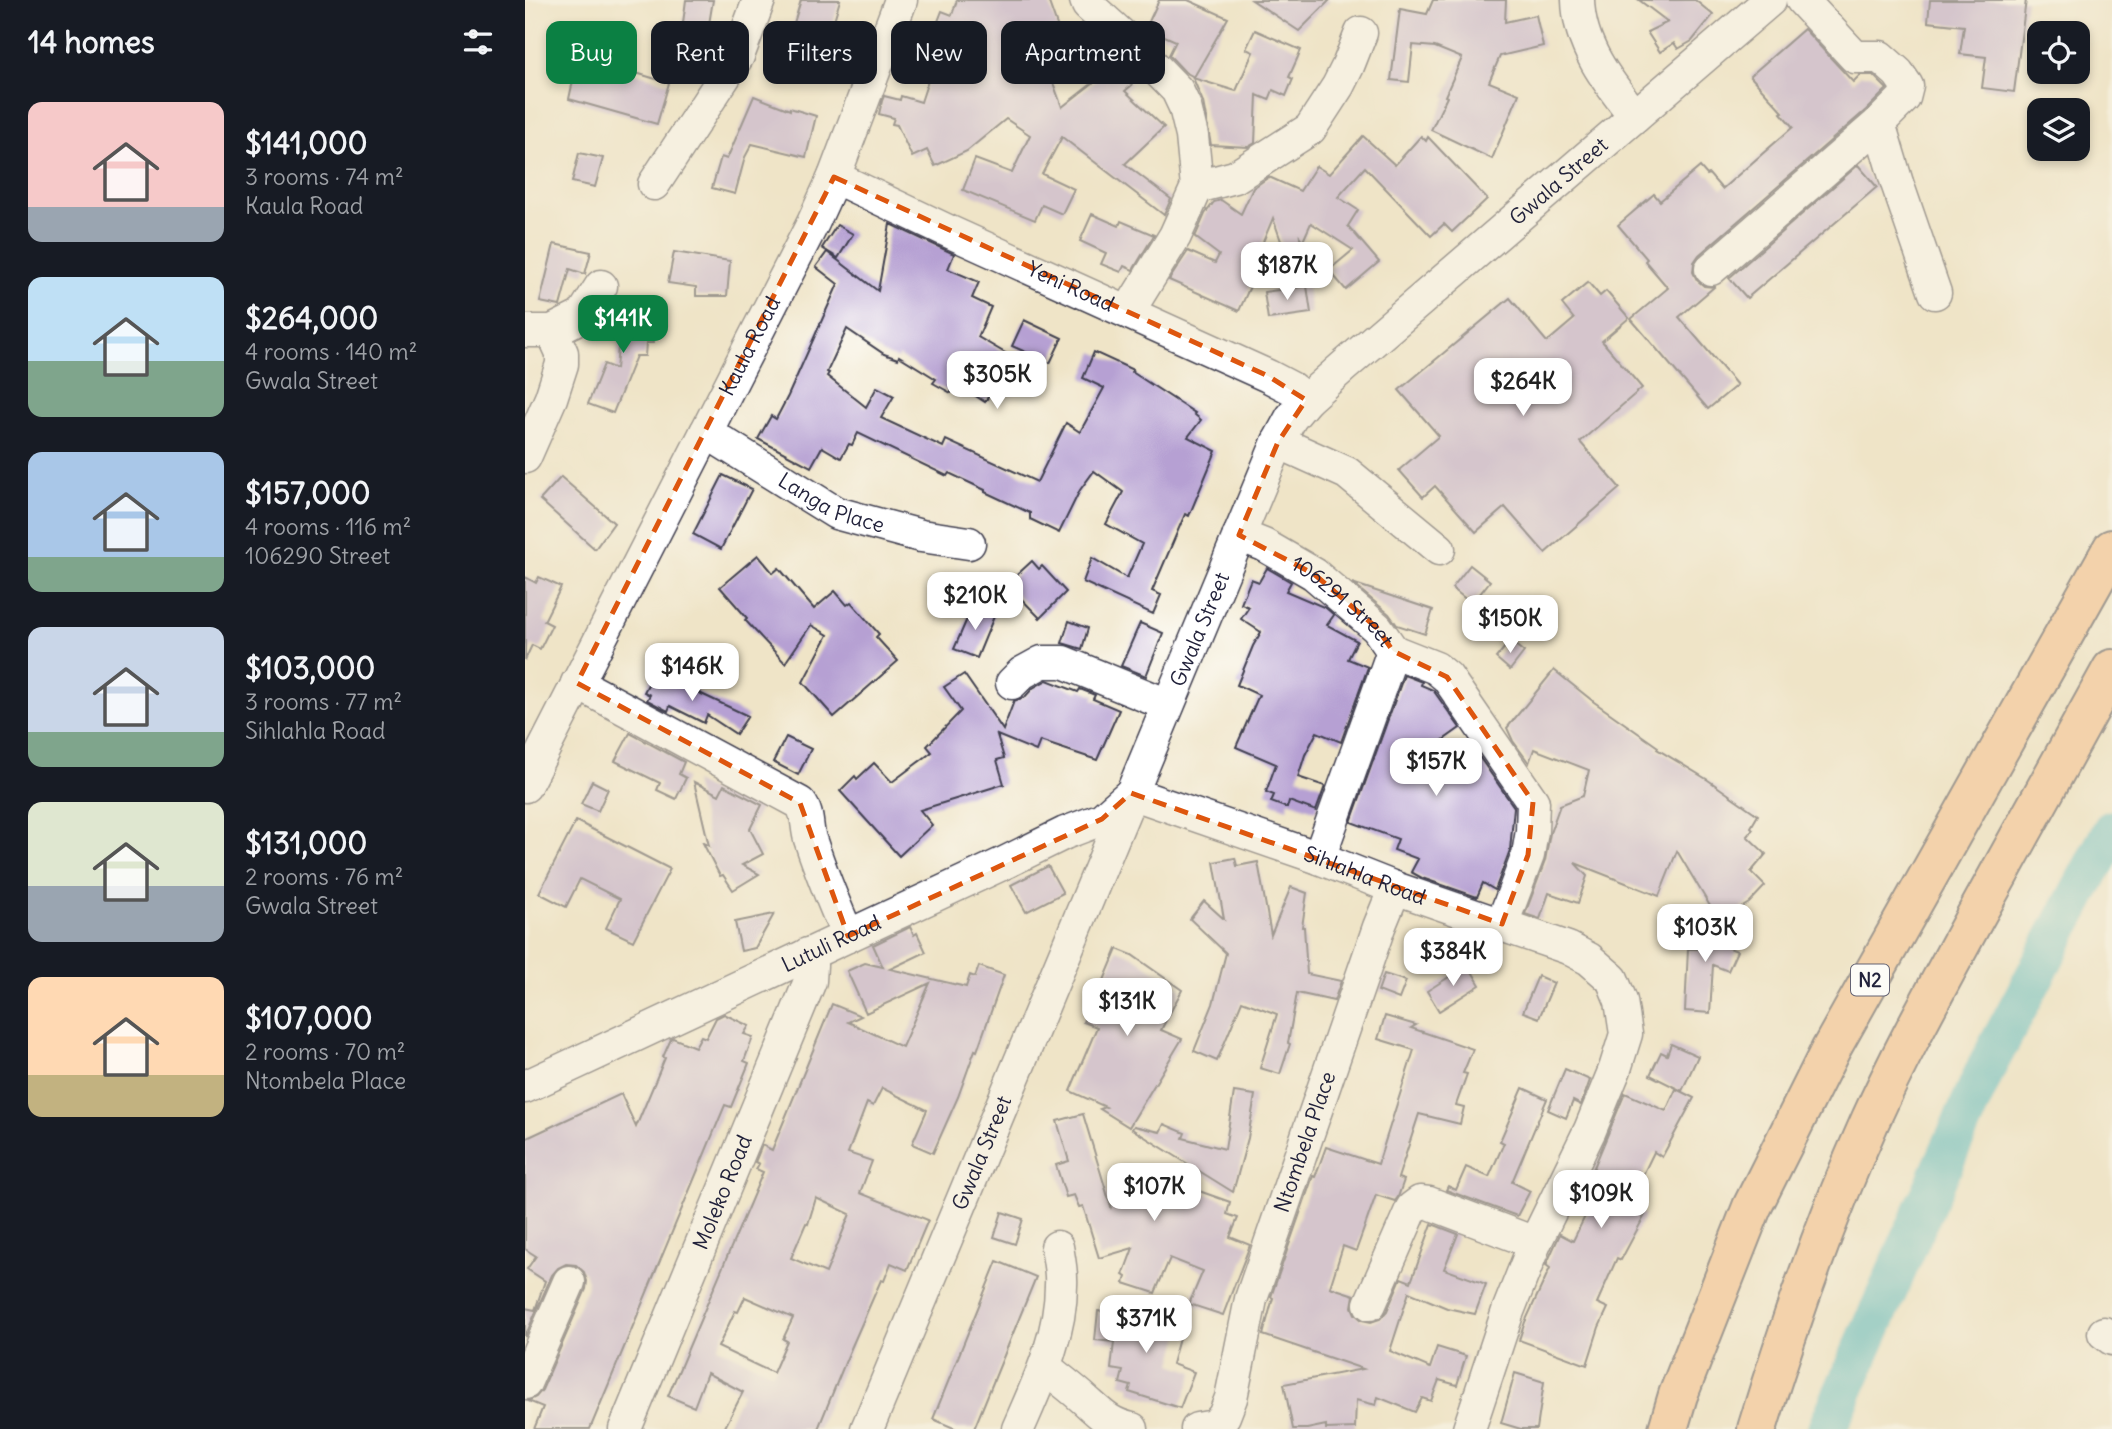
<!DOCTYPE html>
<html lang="en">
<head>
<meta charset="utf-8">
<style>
  :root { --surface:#171b24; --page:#242831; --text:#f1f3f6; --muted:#9ea1a6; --accent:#0b8043 }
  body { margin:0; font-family:Delius,sans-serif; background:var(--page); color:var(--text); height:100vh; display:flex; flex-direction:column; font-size:26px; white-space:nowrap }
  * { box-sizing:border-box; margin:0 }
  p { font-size:23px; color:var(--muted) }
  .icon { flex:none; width:38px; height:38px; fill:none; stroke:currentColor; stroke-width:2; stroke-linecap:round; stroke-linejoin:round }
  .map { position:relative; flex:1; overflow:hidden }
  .drawer { display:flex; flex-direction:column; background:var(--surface); width:525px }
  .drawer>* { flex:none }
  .banner { position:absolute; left:21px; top:21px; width:665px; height:63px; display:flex; gap:14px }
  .tools { position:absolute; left:1502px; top:21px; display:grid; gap:14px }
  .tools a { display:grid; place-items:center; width:63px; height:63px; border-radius:14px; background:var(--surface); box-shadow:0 4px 10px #0003; font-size:35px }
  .price { position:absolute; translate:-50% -60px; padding:0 16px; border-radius:14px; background:#fff; color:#222; font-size:23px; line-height:46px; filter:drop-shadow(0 2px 4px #0008) }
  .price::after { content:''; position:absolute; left:50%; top:42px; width:21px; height:16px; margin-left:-10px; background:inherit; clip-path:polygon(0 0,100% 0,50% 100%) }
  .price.current { background:var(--accent); color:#fff }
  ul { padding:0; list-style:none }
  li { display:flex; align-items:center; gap:21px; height:175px; padding:0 28px }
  li span { display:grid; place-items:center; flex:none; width:196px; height:140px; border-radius:14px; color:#555 }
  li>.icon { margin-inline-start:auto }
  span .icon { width:84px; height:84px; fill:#fffc; stroke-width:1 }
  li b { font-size:30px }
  h2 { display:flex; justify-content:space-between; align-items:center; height:84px; padding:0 28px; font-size:30px }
  .chip { padding:0 24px; border-radius:14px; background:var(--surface); box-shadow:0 4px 10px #0003; font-size:24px; line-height:63px }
  .chip.current { background:var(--accent); color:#fff }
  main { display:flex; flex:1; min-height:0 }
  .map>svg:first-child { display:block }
</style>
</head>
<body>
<main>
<section class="drawer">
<h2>14 homes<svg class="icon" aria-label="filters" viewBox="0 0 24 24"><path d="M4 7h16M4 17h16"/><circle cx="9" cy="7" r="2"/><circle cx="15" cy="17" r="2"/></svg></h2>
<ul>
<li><span style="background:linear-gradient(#f6c9c9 75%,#9aa5b1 0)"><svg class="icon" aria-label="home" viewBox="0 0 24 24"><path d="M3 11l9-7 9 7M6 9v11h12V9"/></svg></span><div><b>$141,000</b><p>3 rooms · 74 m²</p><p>Kaula Road</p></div></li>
<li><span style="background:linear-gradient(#bfe0f5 60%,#7fa58c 0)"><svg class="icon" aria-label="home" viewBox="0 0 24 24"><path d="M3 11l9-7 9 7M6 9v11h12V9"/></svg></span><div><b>$264,000</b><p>4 rooms · 140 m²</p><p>Gwala Street</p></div></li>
<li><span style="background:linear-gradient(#a9c7e8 75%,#7fa58c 0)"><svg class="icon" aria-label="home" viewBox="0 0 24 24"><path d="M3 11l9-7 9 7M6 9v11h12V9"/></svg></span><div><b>$157,000</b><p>4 rooms · 116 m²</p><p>106290 Street</p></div></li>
<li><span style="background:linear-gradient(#c9d6e8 75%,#7fa58c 0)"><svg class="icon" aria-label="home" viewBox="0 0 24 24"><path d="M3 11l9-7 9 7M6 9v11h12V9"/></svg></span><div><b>$103,000</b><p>3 rooms · 77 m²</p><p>Sihlahla Road</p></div></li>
<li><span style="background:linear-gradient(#dfe7d0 60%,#9aa5b1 0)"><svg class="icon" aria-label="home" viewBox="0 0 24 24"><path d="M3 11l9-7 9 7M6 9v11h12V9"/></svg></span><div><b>$131,000</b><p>2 rooms · 76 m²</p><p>Gwala Street</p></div></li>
<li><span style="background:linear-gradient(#ffd9b3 70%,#c2b280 0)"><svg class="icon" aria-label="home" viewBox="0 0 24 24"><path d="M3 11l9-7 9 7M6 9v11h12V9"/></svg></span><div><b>$107,000</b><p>2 rooms · 70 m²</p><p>Ntombela Place</p></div></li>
</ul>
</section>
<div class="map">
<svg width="1587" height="1429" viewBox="0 0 1587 1429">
  <rect width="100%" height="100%" fill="#fdfcf7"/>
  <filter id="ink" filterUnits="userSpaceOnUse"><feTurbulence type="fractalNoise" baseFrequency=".0143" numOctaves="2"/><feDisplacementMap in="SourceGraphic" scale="14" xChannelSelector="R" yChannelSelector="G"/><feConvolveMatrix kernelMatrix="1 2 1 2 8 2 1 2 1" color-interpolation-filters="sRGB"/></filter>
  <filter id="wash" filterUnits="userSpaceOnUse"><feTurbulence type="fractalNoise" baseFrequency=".00686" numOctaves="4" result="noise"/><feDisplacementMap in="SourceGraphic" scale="28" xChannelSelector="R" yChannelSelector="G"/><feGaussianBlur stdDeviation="1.57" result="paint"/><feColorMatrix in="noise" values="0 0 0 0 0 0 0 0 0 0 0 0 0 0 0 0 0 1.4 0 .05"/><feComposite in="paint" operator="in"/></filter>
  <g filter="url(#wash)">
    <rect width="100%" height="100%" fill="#efe4c7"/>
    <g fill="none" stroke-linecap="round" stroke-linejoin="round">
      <polyline stroke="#4bb8c5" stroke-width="40" points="1302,1429 1460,1070 1587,830"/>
    </g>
    <g id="blocks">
      <g fill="#b6a0d3" fill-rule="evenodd">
        <polygon points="161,0 188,0 181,42 156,38"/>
        <polygon points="276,0 315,0 302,44 266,33"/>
        <polygon points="432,0 523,0 534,31 512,39 537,107 591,65 607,85 600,91 639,127 600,164 646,199 639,215 537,137 517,174 549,189 537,214 517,205 510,220 438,190 450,159 487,173 505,135 481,119 442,151 410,166 402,150 387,157 372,125 367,124 369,118 354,114 357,101 359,96 375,100 376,96 396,102 418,35 409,32 417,11 427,15"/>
        <polygon points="634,0 663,0 703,18 669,77 660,72 644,55 651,41 621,28"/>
        <polygon points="727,0 805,0 774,31"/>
        <polygon points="908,0 981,0 980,22 1011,15 1018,46 975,56 964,82 994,94 967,159 906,130 922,97 920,96 937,58 910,47 888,45 884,82 866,80 875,9 902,14"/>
        <polygon points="1114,0 1170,0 1188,15 1167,41 1153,49 1149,43 1135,52 1122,32 1143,22"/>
        <polygon points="1405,0 1501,0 1489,92 1457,88 1461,57 1435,54 1439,26 1403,22"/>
        <polygon points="1279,29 1328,82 1335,75 1348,75 1362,89 1341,110 1174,255 1169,262 1168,272 1172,280 1179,286 1189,287 1154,317 1212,385 1183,409 1106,319 1143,288 1120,261 1122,259 1093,225 1129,194 1135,201 1175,167 1182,175 1184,174 1197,189 1268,127 1256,113 1258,112 1225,76"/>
        <polygon points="730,30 776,50 764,77 768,79 761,96 748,90 744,100 732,95 730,143 723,147 686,145 678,102 668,78 711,91 728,52 721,49"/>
        <polygon points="58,57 144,83 132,124 44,99 53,58 58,59"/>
        <polygon points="229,96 265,110 265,108 291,116 281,157 227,144 220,157 210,194 187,188 196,157 202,159"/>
        <polygon points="838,136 870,165 896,136 901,141 903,137 962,199 927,232 919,224 906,236 840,167 813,197 833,210 823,226 854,262 821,290 804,270 828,250 786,223 778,241 775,237 776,245 765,267 748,218 722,280 727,282 714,311 644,280 663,251 690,263 694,255 670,237 680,214 689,202 696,200 716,214 728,188 744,177 775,191 791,166 804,174"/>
        <polygon points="54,153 78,158 70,187 47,182"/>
        <polygon points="1333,165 1352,187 1222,298 1204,278"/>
        <polygon points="567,214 594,226 596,221 629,235 608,270 599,266 596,272 576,264 581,253 555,241"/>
        <polygon points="365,224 429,254 423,269 454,282 447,298 466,307 453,337 487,357 460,402 440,389 438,393 429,388 426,393 408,383 411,379 374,356 373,359 359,354 322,329 302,372 304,373 302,376 341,407 352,387 369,396 356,418 418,447 421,440 512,482 541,423 555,432 579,388 558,378 569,352 608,370 607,372 670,413 669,414 676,420 663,437 691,451 664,516 660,514 627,591 636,595 628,614 558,582 567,558 602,578 617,544 581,524 598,492 569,471 555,490 534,533 505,519 505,513 460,492 460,490 424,473 422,476 333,433 327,445 324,444 316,458 297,447 286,467 233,439 246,416 251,419 263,396 313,284 291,267 302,252 353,291"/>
        <polygon points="312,225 328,234 313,258 297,248"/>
        <polygon points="29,244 66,252 60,274 45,269 35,306 15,302"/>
        <polygon points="149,252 205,261 202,296 171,296 171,287 143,283"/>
        <polygon points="1063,282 1075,296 1081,291 1104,318 1077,341 1117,388 1055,442 1095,488 1020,553 980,507 951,532 910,486 898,497 874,470 914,436 874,390 985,298 1022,342 1049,319 1037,304"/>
        <polygon points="782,286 786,313 743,319 739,292"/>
        <polygon points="119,299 128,343 121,343 120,356 111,356 88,413 63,404 79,364 91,369 97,304"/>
        <polygon points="499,320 537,338 525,363 487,346"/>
        <polygon points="198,475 227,489 196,549 168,534"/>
        <polygon points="36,477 89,523 70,549 15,500"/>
        <polygon points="233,555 248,573 254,568 289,609 310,591 322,605 326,602 354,634 351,637 373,661 309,717 278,682 303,635 286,625 260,663 220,620 222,618 195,587"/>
        <polygon points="507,561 514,569 517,566 541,592 515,618 482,584"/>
        <polygon points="945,565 965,581 947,604 927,588"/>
        <polygon points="742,568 766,582 761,591 801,608 809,615 802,625 832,641 823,659 843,667 816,742 792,732 780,755 773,777 800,786 791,811 764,801 762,808 746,802 749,795 741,792 751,764 711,747 734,695 712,685 728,646 736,632 716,619 724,607 716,604 726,579 734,582"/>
        <polygon points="0,577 11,583 14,577 36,587 19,621 27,625 15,649 7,645 0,660"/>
        <polygon points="827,583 908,610 900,634 872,625 864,614"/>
        <polygon points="448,605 470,614 452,658 429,649"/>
        <polygon points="544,621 563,628 557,649 537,643"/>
        <polygon points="615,623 638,633 621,676 596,666"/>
        <polygon points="985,641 999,652 985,670 971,658"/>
        <polygon points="1029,670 1069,702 1133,747 1132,749 1183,780 1233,815 1226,827 1228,829 1222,836 1241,854 1226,872 1240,886 1224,903 1194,921 1152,851 1134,896 1050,863 1062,876 1053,903 1024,893 1015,919 1000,914 1020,861 1025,833 1035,805 1058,796 1064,770 1009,749 1004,763 988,741 982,728"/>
        <polygon points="130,671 151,682 223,716 211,734 182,715 179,723 145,706 143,711 122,700 125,695 119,692"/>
        <polygon points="439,674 478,730 489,701 500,697 508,688 522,680 553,692 555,689 570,695 568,699 594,710 572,760 515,741 511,751 472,735 479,758 472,760 479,784 395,810 407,825 374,856 315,791 330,776 332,779 349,763 367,782 407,752 402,746 436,711 419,687"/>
        <polygon points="879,675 897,682 896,685 908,690 935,728 900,753 955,758 989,807 985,850 970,890 958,883 952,897 897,878 886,872 893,859 869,850 873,839 826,822"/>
        <polygon points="105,733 159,762 154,774 161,778 151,799 132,790 135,783 90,761"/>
        <polygon points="261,737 286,749 273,775 248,762"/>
        <polygon points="67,781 83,789 73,811 56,804"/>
        <polygon points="169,782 194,795 199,785 237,805 225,829 238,854 217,865 234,874 208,890 198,875 195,876 178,843 184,846"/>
        <polygon points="51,821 145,869 108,941 81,928 95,899 55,879 41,907 14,893"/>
        <polygon points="710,858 712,866 733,862 746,935 766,887 782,893 777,927 779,927 782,974 816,981 809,1001 772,993 763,1043 765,1044 755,1074 735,1068 752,1014 717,1001 692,1061 669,1051 688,1004 701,953 665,919 679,901 699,919 689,862"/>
        <polygon points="523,866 538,893 501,912 486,885"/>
        <polygon points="1180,911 1199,946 1212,951 1203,971 1188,965 1185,1013 1160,1011 1163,949 1178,949 1163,920"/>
        <polygon points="249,914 230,948 216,951 210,922"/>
        <path d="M385,927L389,935L392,933L401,952L365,969L441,987L445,975L450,977L454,966L479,975L452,1051L450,1050L433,1097L408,1153L387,1144L402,1110L357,1088L348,1106L342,1103L323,1153L347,1161L335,1193L403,1220L382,1270L366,1263L359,1281L356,1280L324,1353L293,1429H199L218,1392L182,1373L169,1407L143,1396L238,1172L231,1169L234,1164L230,1162L237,1145L247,1150L307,1004L336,1016L323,1022L377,1047L405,983L341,1013L322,971L340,963L358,967L348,945ZM291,1198L325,1214L301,1273L266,1258L281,1223L283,1224ZM220,1297L268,1318L258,1339L262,1341L248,1373L193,1347L210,1311L213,1312Z"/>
        <polygon points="592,949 607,955 657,990 636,1030 657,1039 604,1127 575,1109 581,1107 545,1091 572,1027 558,1022 572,989 575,990"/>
        <polygon points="943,965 955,985 914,1011 902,991"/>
        <polygon points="859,974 881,981 874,999 853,991"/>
        <polygon points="1013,976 1029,983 1014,1018 998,1012"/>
        <polygon points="199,1014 224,1026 219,1034 228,1037 219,1061 224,1063 206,1107 200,1105 65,1429 9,1429 18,1407 3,1401 11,1397 17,1390 61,1289 62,1281 59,1272 51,1265 41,1264 33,1268 27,1275 0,1337 0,1308 10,1310 20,1281 2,1269 11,1256 0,1249 0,1139 96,1094 111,1127 140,1058 138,1057 146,1039 148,1038 170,1047 176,1036 181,1038 191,1018"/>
        <polygon points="860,1016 891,1025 886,1028 948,1049 938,1073 942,1074 931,1105 939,1107 935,1124 894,1114 873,1178 879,1180 873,1197 870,1201 851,1195 831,1251 818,1246 805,1287 829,1295 827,1307 830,1314 837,1320 846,1322 855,1319 862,1311 876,1278 886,1282 907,1224 933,1234 919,1269 961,1284 950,1314 922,1308 884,1292 865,1351 905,1368 912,1347 941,1356 932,1385 914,1380 906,1401 897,1398 890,1412 853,1397 851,1405 831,1400 830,1428 801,1429 801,1425 782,1429 768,1429 759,1384 838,1369 738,1335 748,1298 746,1297 749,1288 788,1176 790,1177 801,1147 853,1164 889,1050 853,1039"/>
        <polygon points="1146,1044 1173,1056 1157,1091 1125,1075 1136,1052 1142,1055"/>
        <polygon points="1040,1069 1065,1080 1056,1105 1048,1101 1041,1118 1023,1110"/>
        <polygon points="998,1088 1022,1099 987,1182 1005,1191 992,1216 921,1190 923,1186 931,1190 941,1167 964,1177 979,1143 975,1141"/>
        <polygon points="1151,1089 1169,1098 1137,1157 1129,1152 1110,1191 1120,1196 1113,1211 1120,1215 1096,1260 1092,1258 1072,1303 1083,1308 1074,1327 1062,1365 994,1340 1000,1322 1025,1268 1021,1265 1035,1234 1048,1241 1066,1204 1058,1200 1068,1178 1065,1177 1100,1093 1141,1111"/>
        <polygon points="709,1092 730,1095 723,1138 708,1192 607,1129 609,1126 635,1132 639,1124 660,1133 658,1138 700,1149"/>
        <polygon points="558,1114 586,1207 601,1165 705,1202 702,1214 713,1218 705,1237 725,1245 698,1315 664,1304 678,1271 645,1258 630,1293 599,1283 601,1277 598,1275 608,1248 574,1258 558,1206 554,1207 549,1195 541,1197 531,1165 544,1161 532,1121"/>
        <polygon points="477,1212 498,1219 490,1244 469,1237"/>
        <polygon points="472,1261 511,1277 449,1429 431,1429 408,1419"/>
        <polygon points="573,1311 647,1320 658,1324 647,1364 669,1372 655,1408 604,1392 606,1386 595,1383 598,1371 586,1369 589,1342 570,1340"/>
        <polygon points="990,1373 1019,1382 1012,1429 996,1429 976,1423"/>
      </g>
    </g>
  </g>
  <g filter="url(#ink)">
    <use href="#blocks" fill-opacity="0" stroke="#413f50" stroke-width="2"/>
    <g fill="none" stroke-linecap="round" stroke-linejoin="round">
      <defs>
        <g id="minor">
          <polyline points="561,0 563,5 613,50 652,90 660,107 667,136 672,187 650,236 603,312"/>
          <path d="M1053,0C1054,46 1083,82 1110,116"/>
          <polyline points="1354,123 1372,183 1410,293"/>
          <path id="s1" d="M309,177L425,232L743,376L766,388L781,400"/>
          <polyline points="129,184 213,56 234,0"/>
          <polyline points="672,187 710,177 785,129 813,86 823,66 836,33"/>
          <polyline points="1186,269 1354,123 1379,98 1382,86 1373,73 1355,57 1330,57 1277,0"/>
          <polyline points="0,331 27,331 57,316 76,286"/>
          <path id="s2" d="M181,432L311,513L396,536L444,543"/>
          <polyline points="753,442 822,473 914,549"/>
          <polyline points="0,457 26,398 37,364 37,353 27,331"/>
          <path id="s3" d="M714,535L739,545L789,574L852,628L868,651L794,858"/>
          <polyline points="868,651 911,668 922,677 1008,802 1007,831 1003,855 977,924"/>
          <path d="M52,683L275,803C284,814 281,826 285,839C296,872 309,904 323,936"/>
          <polyline points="487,683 497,673 517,662 538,662 643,705"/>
          <path id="s4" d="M0,786L288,223L309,177L376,0"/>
          <path id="s5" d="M606,793L794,858L870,888L1043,948L1064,959L1087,979L1096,1001L1101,1034L1090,1069L1065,1130L1010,1243L983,1311L944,1429"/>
          <path id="s6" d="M0,1087L479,863L540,833L577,819L603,796"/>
          <polyline points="845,1304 887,1208 895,1202 904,1203 1010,1243"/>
          <polyline points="1579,1333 1587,1339"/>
          <path d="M520,1367C533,1378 547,1388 560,1400C577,1415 584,1424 607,1429"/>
          <polyline points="0,1383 44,1282"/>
          <path id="s7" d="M100,1429L285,981L286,965L283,954"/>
          <path id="s8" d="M342,1429L753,442L766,418L781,400L818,367L1245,0"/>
          <path d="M493,1429C513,1383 536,1336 536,1285C537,1272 534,1259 532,1247"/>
          <path id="s9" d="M672,1429L690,1426L699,1416L706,1398L726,1299L854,927L870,888"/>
        </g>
        <g id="highway">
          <polyline points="1143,1429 1153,1395 1227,1207 1306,1049 1587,549"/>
          <path d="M1232,1429C1264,1324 1300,1221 1345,1121C1376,1052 1413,986 1449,919C1495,836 1541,752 1587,669"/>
        </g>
      </defs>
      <use href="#minor" stroke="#413f50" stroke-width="35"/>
      <use href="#highway" stroke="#413f50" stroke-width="42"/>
      <use href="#minor" stroke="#fff" stroke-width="32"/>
      <use href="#highway" stroke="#f8bd89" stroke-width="38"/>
    </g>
  </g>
  <path d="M0 0H1587V1429H0ZM309,177L743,376L781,400L753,442L714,535L789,574L852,628L868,651L922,677L1008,802L1003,855L977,924L606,793L577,819L323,936L275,803L52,683Z" fill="#efe4c7" fill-opacity=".55" fill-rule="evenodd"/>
  <path fill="none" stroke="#de560e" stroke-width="5" stroke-dasharray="14 9" stroke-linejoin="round" d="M309,177L743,376L781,400L753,442L714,535L789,574L852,628L868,651L922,677L1008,802L1003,855L977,924L606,793L577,819L323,936L275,803L52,683Z"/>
  <g text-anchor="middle" stroke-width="7" stroke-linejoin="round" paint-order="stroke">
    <rect fill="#fdfcf7" stroke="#646373" stroke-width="2" x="1326" y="964.5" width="38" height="31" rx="5"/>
    <g font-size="19" font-weight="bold" fill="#22223b">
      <text x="1345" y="987">N2</text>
    </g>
    <g font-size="21" fill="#22223b" stroke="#fdfcf7">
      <text dy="7" stroke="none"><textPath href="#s8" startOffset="1454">Gwala Street</textPath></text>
      <text dy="7" stroke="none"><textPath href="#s1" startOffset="261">Yeni Road</textPath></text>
      <text dy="7" stroke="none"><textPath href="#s4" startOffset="494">Kaula Road</textPath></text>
      <text dy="7" stroke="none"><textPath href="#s2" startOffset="145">Langa Place</textPath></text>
      <text dy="7" stroke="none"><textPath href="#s3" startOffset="124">106291 Street</textPath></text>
      <text dy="7" stroke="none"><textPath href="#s8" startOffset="866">Gwala Street</textPath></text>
      <text dy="7" stroke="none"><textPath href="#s5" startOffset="248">Sihlahla Road</textPath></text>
      <text dy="7" stroke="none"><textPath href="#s6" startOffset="338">Lutuli Road</textPath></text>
      <text dy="7" stroke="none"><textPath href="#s9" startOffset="318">Ntombela Place</textPath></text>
      <text dy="7" stroke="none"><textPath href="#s8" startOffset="299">Gwala Street</textPath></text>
      <text dy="7" stroke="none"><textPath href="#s7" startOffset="256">Moleko Road</textPath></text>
    </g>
  </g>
</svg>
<div class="tools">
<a><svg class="icon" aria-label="locate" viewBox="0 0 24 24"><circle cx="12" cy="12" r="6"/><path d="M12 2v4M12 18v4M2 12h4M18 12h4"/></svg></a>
<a><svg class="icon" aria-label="layers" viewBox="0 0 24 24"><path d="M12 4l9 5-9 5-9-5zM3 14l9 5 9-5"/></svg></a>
</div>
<b class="price" style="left:762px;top:302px">$187K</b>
<b class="price current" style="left:98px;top:355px">$141K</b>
<b class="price" style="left:472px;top:411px">$305K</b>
<b class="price" style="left:998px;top:418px">$264K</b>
<b class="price" style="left:450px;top:632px">$210K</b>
<b class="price" style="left:985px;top:655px">$150K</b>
<b class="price" style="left:167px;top:703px">$146K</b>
<b class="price" style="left:911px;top:798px">$157K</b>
<b class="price" style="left:1180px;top:964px">$103K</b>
<b class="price" style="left:928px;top:988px">$384K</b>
<b class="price" style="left:602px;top:1038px">$131K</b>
<b class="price" style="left:629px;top:1223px">$107K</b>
<b class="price" style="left:1076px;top:1230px">$109K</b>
<b class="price" style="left:621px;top:1355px">$371K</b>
<div class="banner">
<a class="chip current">Buy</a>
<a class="chip">Rent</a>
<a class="chip">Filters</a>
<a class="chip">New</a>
<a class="chip">Apartment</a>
</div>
</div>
</main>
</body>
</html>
